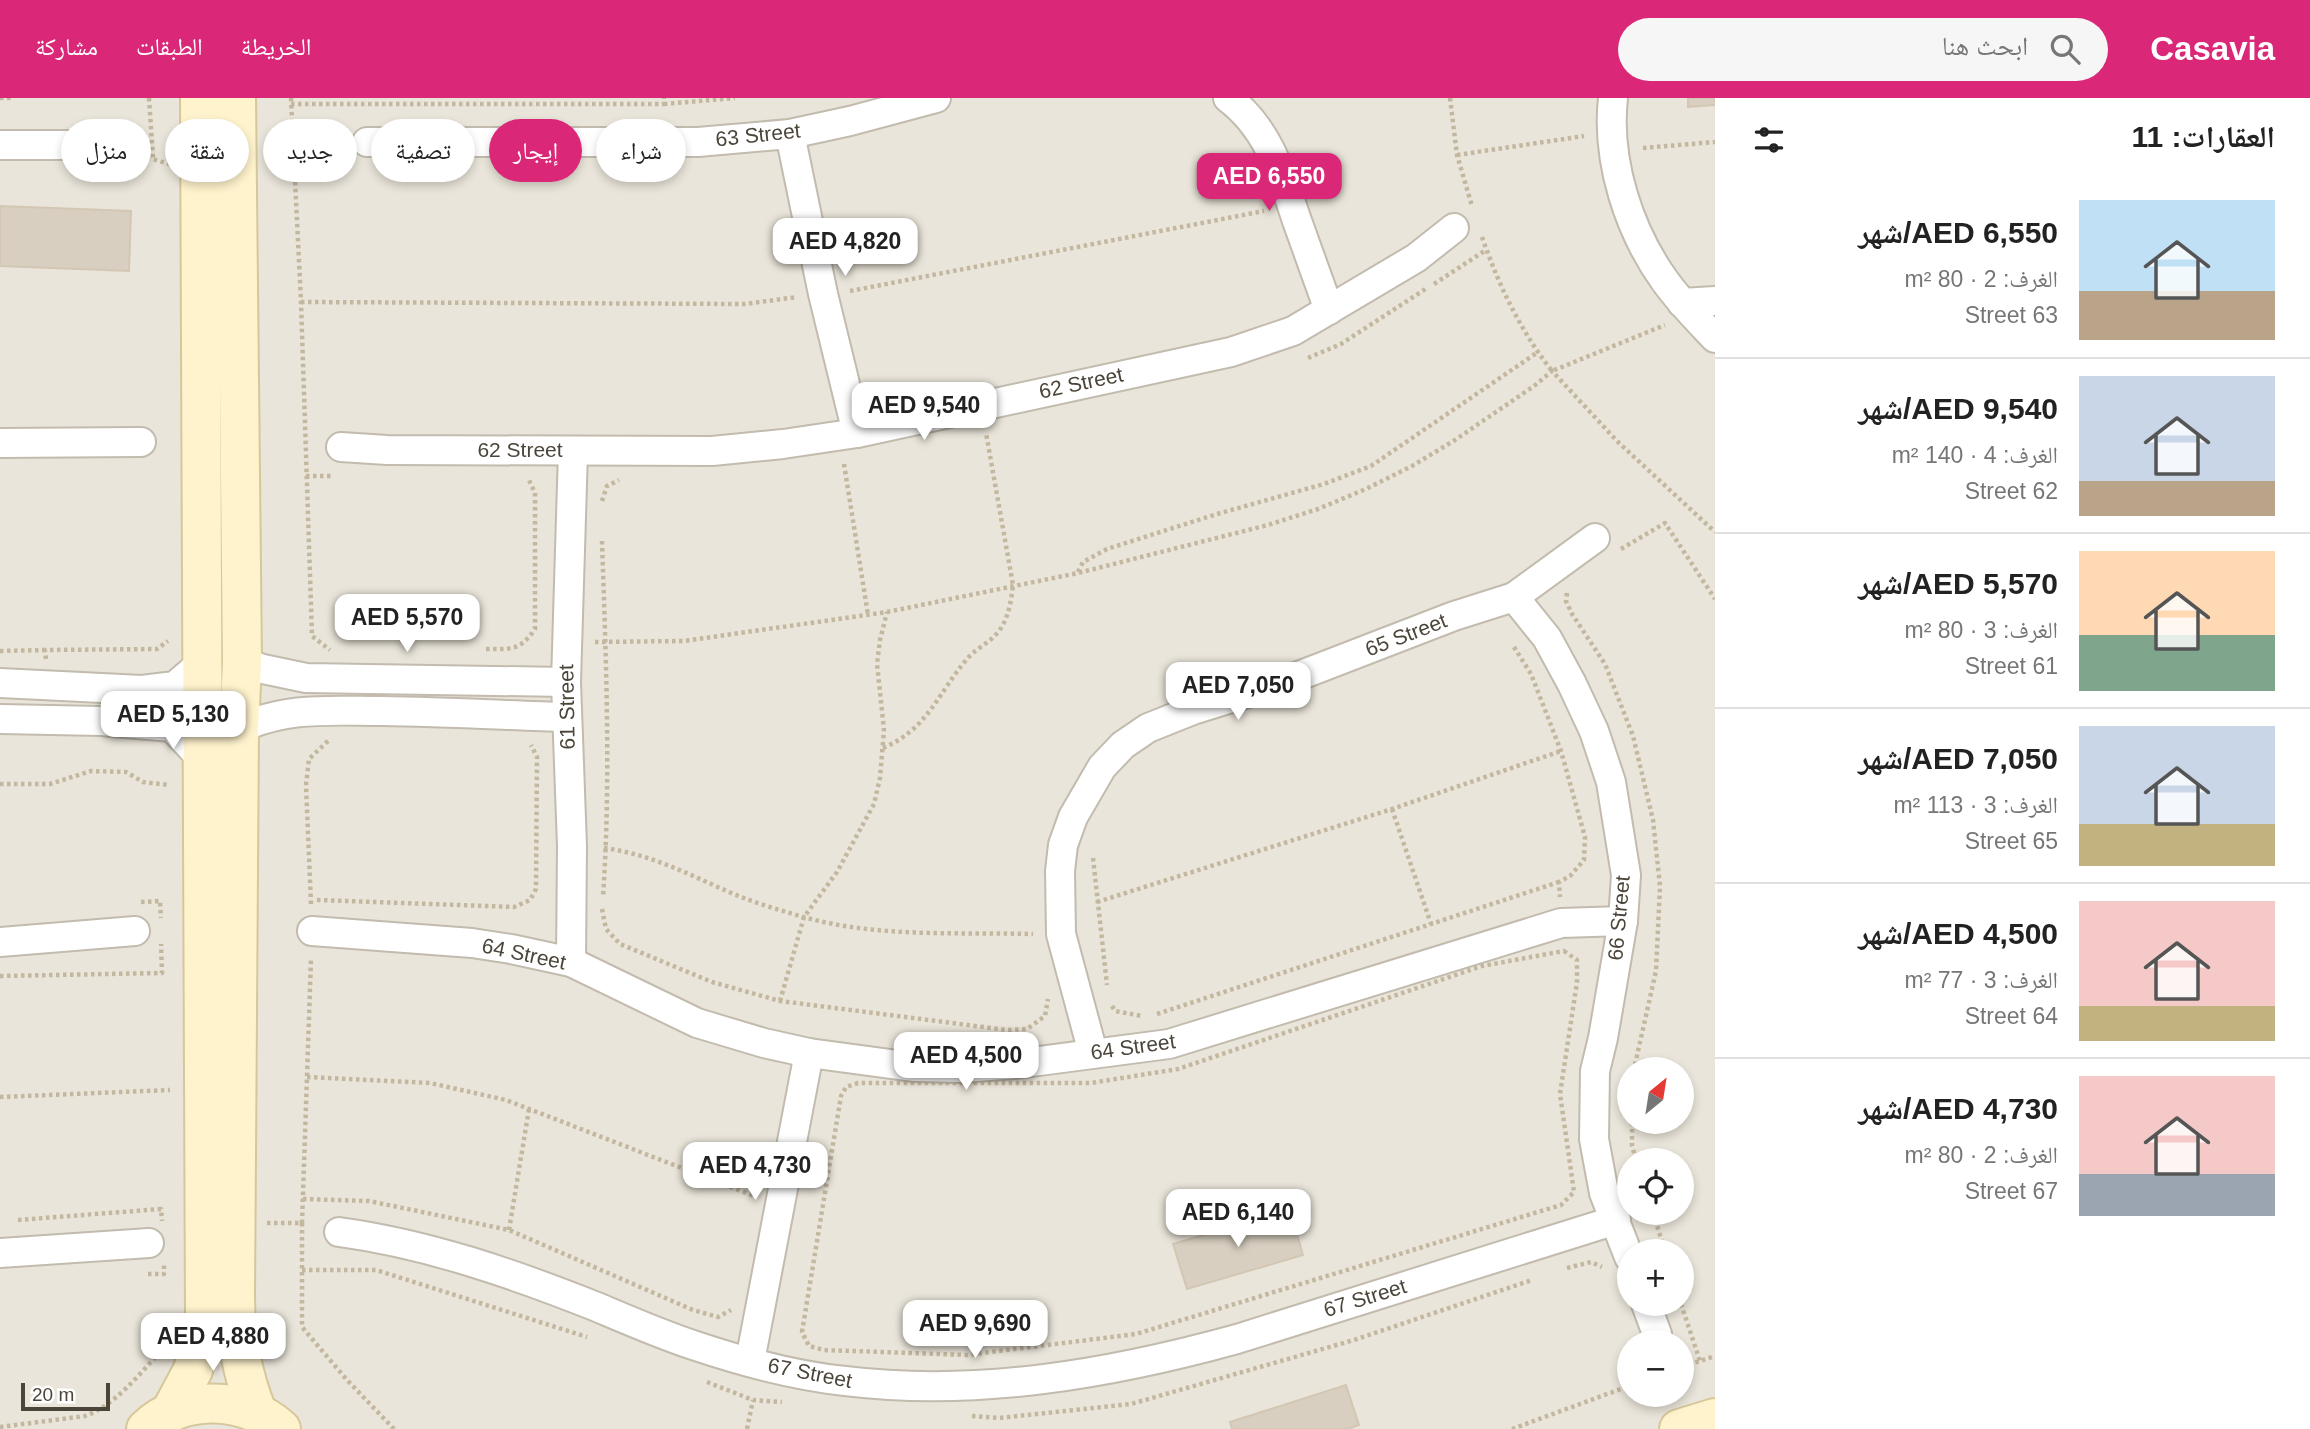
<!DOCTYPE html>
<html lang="ar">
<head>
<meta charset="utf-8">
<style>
  :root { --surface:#fff; --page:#f6f6f6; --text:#222; --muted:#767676; --line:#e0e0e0; --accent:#db2777 }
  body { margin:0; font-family:Arial,"Noto Naskh Arabic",sans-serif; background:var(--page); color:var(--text); direction:rtl; height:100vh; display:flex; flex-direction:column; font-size:26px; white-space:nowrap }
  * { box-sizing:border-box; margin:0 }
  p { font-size:23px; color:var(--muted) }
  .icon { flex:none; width:38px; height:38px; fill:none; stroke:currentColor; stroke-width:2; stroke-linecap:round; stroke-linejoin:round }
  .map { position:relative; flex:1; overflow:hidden; direction:ltr }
  .side { display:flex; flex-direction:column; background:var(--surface); width:595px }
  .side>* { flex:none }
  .top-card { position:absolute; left:21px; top:21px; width:665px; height:63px; direction:rtl; display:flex; gap:14px }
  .needle { width:46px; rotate:30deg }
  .buttons { position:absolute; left:1617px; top:959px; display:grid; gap:14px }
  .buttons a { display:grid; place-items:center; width:77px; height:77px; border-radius:50%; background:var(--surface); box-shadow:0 4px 10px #0003; font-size:35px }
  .scale { position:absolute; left:21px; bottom:18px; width:89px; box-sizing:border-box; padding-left:7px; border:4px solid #4b4439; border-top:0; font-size:19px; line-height:24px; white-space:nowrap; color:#4b4439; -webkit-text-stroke:5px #fff; paint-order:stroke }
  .price { position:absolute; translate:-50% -60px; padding:0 16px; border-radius:14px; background:#fff; color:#222; font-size:23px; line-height:46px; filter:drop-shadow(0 2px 4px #0008) }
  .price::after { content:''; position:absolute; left:50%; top:42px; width:21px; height:16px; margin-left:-10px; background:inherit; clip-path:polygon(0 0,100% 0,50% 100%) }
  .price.active { background:var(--accent); color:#fff }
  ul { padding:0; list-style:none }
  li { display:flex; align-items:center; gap:21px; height:175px; padding:0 35px }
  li+li { border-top:2px solid var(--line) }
  li span { display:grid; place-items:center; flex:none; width:196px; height:140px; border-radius:0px; color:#555 }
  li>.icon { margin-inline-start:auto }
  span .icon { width:84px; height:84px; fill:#fffc; stroke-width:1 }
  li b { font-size:30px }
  h2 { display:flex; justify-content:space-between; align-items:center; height:84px; padding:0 35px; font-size:30px }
  .tag { padding:0 24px; border-radius:32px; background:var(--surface); box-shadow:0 4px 10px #0003; font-size:24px; line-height:63px }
  .tag.active { background:var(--accent); color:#fff }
  header { display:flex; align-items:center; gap:42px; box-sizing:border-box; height:98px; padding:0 35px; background:var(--accent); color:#fff }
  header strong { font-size:33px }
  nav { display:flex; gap:38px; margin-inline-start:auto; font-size:24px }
  .search { width:490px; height:63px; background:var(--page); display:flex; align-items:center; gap:18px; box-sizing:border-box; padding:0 24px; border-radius:38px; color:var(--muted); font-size:26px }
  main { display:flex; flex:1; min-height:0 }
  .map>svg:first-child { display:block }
</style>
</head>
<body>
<header>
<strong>Casavia</strong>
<div class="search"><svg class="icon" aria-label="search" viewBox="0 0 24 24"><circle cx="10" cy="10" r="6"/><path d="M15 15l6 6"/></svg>ابحث هنا</div>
<nav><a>الخريطة</a><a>الطبقات</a><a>مشاركة</a></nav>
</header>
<main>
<section class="side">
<h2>العقارات: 11<svg class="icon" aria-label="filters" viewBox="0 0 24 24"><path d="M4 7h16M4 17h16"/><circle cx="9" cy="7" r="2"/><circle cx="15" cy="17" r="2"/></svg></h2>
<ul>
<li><span style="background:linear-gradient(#bfe0f5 65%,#b9a48a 0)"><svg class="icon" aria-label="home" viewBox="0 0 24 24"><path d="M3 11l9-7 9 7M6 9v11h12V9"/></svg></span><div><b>AED 6,550/شهر</b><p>الغرف: 2 · 80 m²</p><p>63 Street</p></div></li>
<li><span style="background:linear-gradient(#c9d6e8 75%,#b9a48a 0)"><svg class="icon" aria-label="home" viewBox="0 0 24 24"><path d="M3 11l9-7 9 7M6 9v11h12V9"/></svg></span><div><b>AED 9,540/شهر</b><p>الغرف: 4 · 140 m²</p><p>62 Street</p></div></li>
<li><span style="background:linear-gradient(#ffd9b3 60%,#7fa58c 0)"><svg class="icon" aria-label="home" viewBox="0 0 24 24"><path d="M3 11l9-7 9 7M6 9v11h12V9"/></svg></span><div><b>AED 5,570/شهر</b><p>الغرف: 3 · 80 m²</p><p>61 Street</p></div></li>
<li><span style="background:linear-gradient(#c9d6e8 70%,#c2b280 0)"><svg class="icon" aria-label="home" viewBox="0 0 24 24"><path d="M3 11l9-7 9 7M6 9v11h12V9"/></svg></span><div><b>AED 7,050/شهر</b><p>الغرف: 3 · 113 m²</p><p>65 Street</p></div></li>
<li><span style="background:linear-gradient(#f6c9c9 75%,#c2b280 0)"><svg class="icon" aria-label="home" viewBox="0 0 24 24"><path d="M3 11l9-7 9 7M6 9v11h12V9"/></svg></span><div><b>AED 4,500/شهر</b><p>الغرف: 3 · 77 m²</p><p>64 Street</p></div></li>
<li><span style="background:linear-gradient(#f6c9c9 70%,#9aa5b1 0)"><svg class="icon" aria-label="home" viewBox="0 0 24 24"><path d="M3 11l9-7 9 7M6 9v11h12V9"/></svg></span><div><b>AED 4,730/شهر</b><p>الغرف: 2 · 80 m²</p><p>67 Street</p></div></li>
</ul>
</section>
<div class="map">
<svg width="1715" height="1331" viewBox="0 0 1715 1331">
  <rect width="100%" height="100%" fill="#f6f3ec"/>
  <path fill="#eae5da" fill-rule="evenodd" d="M0,0H1715V1331H0ZM1629,971H1682V1024H1629ZM1629,1062H1682V1115H1629ZM1629,1153H1682V1206H1629ZM1629,1244H1682V1297H1629Z"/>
  <g fill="#d8cfc1" stroke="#d3c7b4" stroke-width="2">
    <polygon points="1688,0 1715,0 1715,7 1688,9"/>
    <polygon points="0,108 131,113 129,173 0,168"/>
    <polygon points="1290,1112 1303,1157 1187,1191 1173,1146"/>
    <polygon points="1346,1287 1359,1327 1347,1331 1232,1331 1230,1324"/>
  </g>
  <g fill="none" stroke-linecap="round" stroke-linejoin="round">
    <defs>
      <g id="street">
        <path d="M1228,0C1268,30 1281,75 1296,120C1307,151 1318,181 1329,212"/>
        <path d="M1613,0C1606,63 1629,133 1665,183C1680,204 1698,222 1715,240"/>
        <polyline points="790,36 823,196 857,335"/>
        <polyline points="367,44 698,44 790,36 850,23 936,0"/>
        <polyline points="0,47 102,47"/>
        <polyline points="1682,205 1715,203"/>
        <polyline points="0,345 141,344"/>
        <polyline points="341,349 387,352 712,353 783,346 857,335 1231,254 1293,233 1416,160 1454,130"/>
        <polyline points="1514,499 1547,540 1572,586 1594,633 1611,684 1626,777 1623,823 1603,940 1595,973 1594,1041 1604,1095 1629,1159"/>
        <polyline points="242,564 263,571 306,580 566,584"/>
        <polyline points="0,585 142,592 175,588 203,564"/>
        <polyline points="0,621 101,623 172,629 203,662"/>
        <path d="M239,631C286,608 331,613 382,613C443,614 504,617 566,619"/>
        <polyline points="312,833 472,845 511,851 571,864 697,925 764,945 809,955 913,969 962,970 1016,966 1169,946 1561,825 1623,823"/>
        <polyline points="0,844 135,833"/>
        <polyline points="571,864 572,748 566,584 573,353"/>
        <polyline points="1093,955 1061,836 1060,773 1063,747 1073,719 1102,669 1123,647 1148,630 1193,612 1283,584 1454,518 1514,499 1595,440"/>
        <path d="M339,1134C428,1146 514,1176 597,1209C630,1223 662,1237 696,1248C744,1264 795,1278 845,1283C977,1299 1110,1276 1237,1241L1616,1122"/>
        <polyline points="0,1155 149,1145"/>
        <polyline points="1646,1206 1657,1236"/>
        <polyline points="750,1263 809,955"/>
      </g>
      <g id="secondary">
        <path d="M236,0L242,564L239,631L235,1198C235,1239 242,1276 257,1314"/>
        <polyline points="170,1315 193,1272 205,1222 200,0"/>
        <path d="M146,1331C182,1296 245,1298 281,1331"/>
        <polyline points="1679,1331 1715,1320"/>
      </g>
    </defs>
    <use href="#street" stroke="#c2bbae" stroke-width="32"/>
    <use href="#secondary" stroke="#d6c79b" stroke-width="42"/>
    <g stroke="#c4b79f" stroke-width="4.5" stroke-dasharray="3.5 3.5" stroke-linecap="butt">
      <polyline points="0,0 12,0"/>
      <polyline points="149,0 153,60"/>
      <polyline points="291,0 301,204 312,538 330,552"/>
      <polyline points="1450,0 1457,57 1472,108"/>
      <polyline points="291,6 664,6 664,0"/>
      <polyline points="664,6 735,0"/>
      <polyline points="1643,50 1715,44"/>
      <polyline points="127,53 169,66"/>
      <polyline points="1457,57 1584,38"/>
      <path d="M1482,139C1499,188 1520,232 1552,273L1665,227"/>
      <polyline points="1434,186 1486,152"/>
      <polyline points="850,193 1264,113"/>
      <polyline points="301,204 745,206 797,199"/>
      <polyline points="1308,260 1341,246 1427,190"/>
      <polyline points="844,366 868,517"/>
      <polyline points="306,378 332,378"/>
      <polyline points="602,403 607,388 619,382"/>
      <path d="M602,443C606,561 611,681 603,798"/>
      <polyline points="1621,451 1665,425 1715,501"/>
      <polyline points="1078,474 1083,464 1107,451 1217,416 1324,386 1371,368 1538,254"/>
      <polyline points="1567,495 1566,503 1572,516 1605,566 1633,638 1653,722 1660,788 1656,873 1634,971"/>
      <polyline points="595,544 684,543 887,514 1078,475 1268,427 1318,411 1366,391 1412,368 1455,342 1534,288 1552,273 1618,344 1715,434"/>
      <polyline points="1514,549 1531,576 1561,653 1585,739 1584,762 1570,778 1559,784 1560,799"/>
      <path d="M486,551C511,551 520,553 535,531V395L529,382"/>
      <polyline points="0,553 45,552"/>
      <polyline points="46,561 45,552 157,551 168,543"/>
      <path d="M883,650C928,631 938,595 967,561C976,550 990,545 999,533C1009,519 1011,503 1013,487L986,335"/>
      <polyline points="0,686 50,686 91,673 126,674 143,684 169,687"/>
      <polyline points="1392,711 1431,826"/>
      <path d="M604,750C650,756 688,776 729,794C752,804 776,811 800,818C875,840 956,834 1033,836"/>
      <polyline points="1093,760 1107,887"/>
      <polyline points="317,802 514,809 530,802 536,791 537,659 531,647"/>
      <polyline points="141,804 160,803 161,820"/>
      <polyline points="1097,804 1392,711 1561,653"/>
      <polyline points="311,806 306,687 309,661 329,642"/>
      <polyline points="602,811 606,831 620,846 712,884 780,903 1007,932 1027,931 1045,918 1048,901"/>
      <polygon points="1564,853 1577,862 1577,884 1560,996 1574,1094 1561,1107 1136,1236 967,1257 824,1252 809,1248 802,1234 841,998 846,989 858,985 1091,985 1178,971 1482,868"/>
      <polyline points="0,878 162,875 161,846"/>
      <polyline points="780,903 804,819 837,774 874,706 880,680 884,632 877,566 880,542 887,514"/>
      <polyline points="1112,908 1115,913 1142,918"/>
      <polyline points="1157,916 1559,784"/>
      <polyline points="307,979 430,985 506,1002 754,1098"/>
      <polyline points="0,999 170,992"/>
      <polyline points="1632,1024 1632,1048 1636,1062"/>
      <polyline points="303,1101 369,1103 509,1132 693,1212 718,1219 731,1212"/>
      <polyline points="1653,1115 1665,1153"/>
      <polyline points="18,1122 161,1111 162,1123"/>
      <polyline points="267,1125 302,1125 302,1229 347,1282 394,1331"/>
      <polyline points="302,1125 311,861"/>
      <polyline points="509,1132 529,1011"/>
      <polyline points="1567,1170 1591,1164 1602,1169"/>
      <polyline points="302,1172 376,1172 587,1239"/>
      <polyline points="148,1176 164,1176 164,1166"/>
      <polyline points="1681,1206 1700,1263"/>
      <polyline points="1682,1269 1715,1258"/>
      <polyline points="707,1284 753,1302 782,1304"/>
      <polyline points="972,1318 999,1320 1131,1306 1354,1242 1532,1182"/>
      <path d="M0,1329L85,1318C116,1307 139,1276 162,1252"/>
      <polyline points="747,1331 753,1302"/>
      <polyline points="1512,1331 1629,1288"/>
    </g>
    <use href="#street" stroke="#fff" stroke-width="28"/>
    <use href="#secondary" stroke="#fff3cd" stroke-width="38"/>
  </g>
  <g text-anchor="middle" stroke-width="5" stroke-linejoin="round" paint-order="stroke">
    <g font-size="21" fill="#4b4439" stroke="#fff">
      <text transform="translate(758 37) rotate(-6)" y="7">63 Street</text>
      <text transform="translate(1081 285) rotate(-12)" y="7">62 Street</text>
      <text x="520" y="359">62 Street</text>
      <text transform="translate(1406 537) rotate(-21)" y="7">65 Street</text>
      <text transform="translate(567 609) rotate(-91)" y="7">61 Street</text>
      <text transform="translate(1619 820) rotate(-85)" y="7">66 Street</text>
      <text transform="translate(524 856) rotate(12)" y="7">64 Street</text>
      <text transform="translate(1133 949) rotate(-8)" y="7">64 Street</text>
      <text transform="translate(1365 1200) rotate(-17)" y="7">67 Street</text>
      <text transform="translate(810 1275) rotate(11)" y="7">67 Street</text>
    </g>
  </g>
</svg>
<div class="buttons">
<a><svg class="needle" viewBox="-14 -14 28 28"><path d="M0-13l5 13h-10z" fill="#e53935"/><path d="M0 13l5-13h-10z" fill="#767676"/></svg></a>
<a><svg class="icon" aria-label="locate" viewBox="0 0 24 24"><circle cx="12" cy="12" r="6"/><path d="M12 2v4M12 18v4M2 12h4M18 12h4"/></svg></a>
<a>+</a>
<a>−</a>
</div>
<div class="scale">20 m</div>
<b class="price active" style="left:1269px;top:115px">AED 6,550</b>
<b class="price" style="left:845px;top:180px">AED 4,820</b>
<b class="price" style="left:924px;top:344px">AED 9,540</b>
<b class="price" style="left:407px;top:556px">AED 5,570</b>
<b class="price" style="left:1238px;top:624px">AED 7,050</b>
<b class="price" style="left:173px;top:653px">AED 5,130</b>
<b class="price" style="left:966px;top:994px">AED 4,500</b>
<b class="price" style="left:755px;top:1104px">AED 4,730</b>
<b class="price" style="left:1238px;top:1151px">AED 6,140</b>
<b class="price" style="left:975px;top:1262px">AED 9,690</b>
<b class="price" style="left:213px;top:1275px">AED 4,880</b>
<div class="top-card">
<a class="tag">شراء</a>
<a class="tag active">إيجار</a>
<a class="tag">تصفية</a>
<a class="tag">جديد</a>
<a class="tag">شقة</a>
<a class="tag">منزل</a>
</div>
</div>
</main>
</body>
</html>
